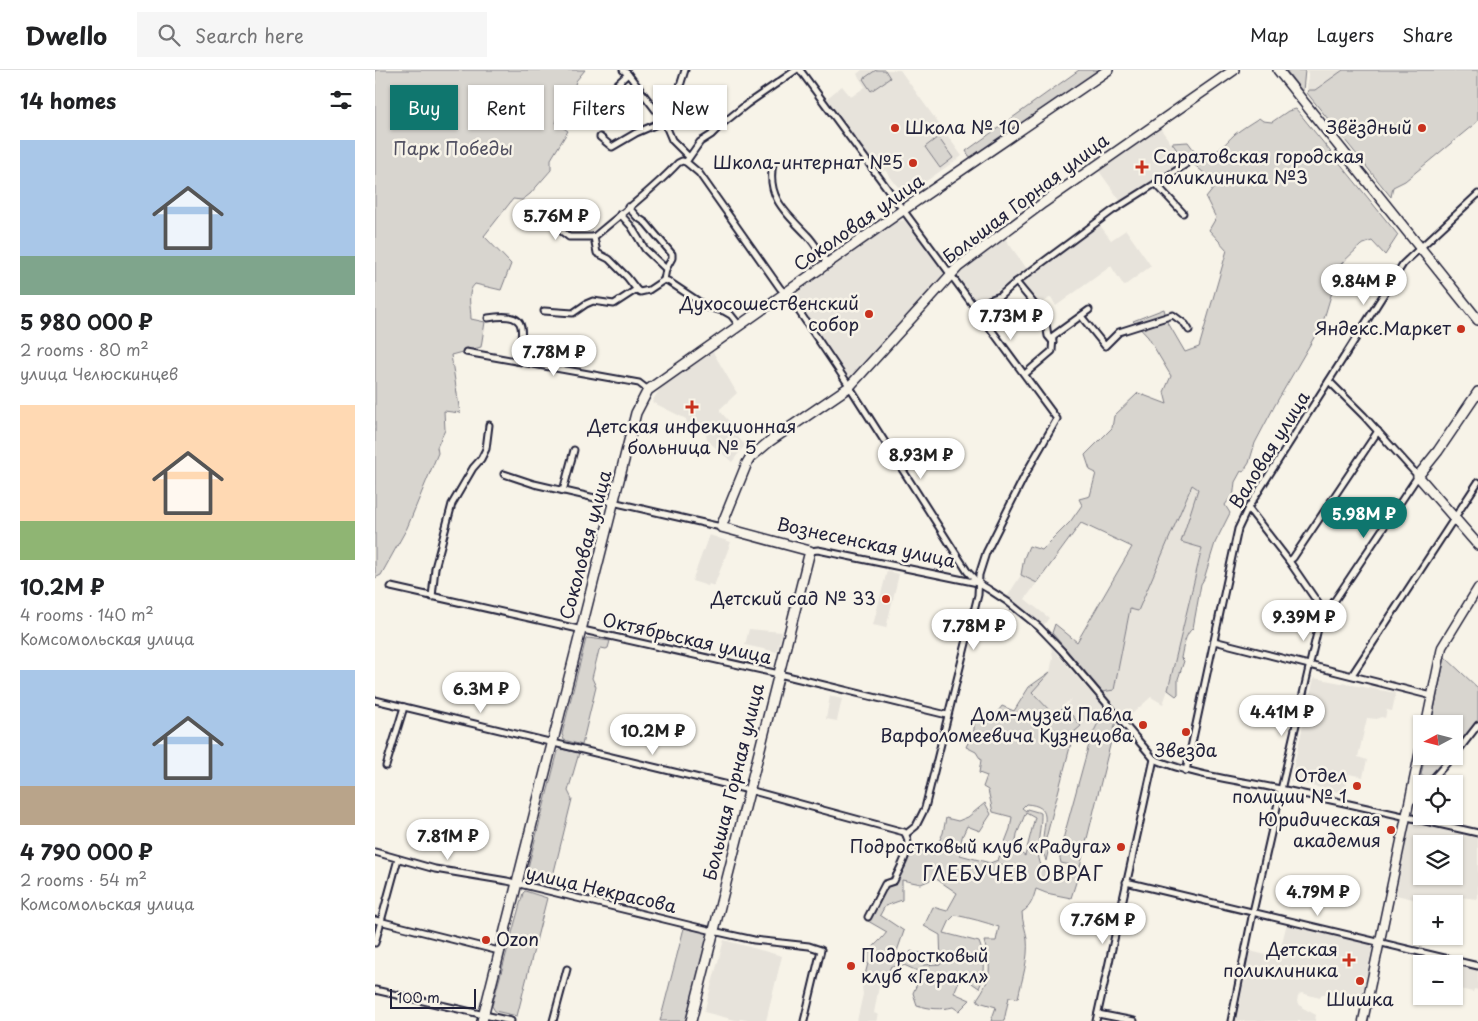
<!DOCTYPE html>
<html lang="en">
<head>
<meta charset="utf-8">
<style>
  :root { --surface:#fff; --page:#f6f6f6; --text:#202124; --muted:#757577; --line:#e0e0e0; --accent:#0f766e }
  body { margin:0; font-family:"Playpen Sans",sans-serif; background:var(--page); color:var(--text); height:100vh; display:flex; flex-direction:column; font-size:19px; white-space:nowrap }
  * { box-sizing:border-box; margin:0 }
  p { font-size:16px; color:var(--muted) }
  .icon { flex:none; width:28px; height:28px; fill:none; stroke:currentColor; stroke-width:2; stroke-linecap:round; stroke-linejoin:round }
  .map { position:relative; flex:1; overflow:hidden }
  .panel { display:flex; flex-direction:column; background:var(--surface); width:375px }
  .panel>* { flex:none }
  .top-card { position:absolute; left:15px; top:15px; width:475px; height:45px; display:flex; gap:10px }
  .needle { width:32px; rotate:263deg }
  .controls { position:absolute; left:1038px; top:645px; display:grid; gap:10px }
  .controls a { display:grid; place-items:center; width:50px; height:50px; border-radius:0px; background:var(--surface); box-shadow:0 1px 4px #0004; font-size:25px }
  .scale { position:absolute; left:15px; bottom:12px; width:86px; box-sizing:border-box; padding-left:5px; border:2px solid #22223b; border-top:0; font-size:14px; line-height:18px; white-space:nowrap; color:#22223b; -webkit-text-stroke:4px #f7f3e8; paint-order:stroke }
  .price { position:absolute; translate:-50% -42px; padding:0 11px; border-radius:18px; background:#fff; color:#222; font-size:16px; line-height:32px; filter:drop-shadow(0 1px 2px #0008) }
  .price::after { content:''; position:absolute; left:50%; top:30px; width:15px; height:11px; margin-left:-8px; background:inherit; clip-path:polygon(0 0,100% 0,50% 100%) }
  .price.selected { background:var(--accent); color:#fff }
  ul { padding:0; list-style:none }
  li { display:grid; align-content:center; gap:10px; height:265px; padding:0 20px }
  li span { display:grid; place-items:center; height:155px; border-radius:0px; color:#555 }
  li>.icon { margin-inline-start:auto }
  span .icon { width:90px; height:90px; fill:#fffc; stroke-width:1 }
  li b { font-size:21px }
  h2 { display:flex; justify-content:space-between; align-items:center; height:60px; padding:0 20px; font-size:21px }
  .pill { padding:0 18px; border-radius:0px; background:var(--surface); box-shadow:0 1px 4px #0004; font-size:18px; line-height:45px }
  .pill.selected { background:var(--accent); color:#fff }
  header { display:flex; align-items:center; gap:30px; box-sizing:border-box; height:70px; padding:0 25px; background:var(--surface); border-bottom:1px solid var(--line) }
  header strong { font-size:24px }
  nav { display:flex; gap:28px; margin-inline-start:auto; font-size:18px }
  .search { width:350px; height:45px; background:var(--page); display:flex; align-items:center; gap:12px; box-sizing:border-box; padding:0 18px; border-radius:0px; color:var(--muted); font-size:19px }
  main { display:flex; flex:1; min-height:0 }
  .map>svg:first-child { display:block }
</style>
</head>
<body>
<header>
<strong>Dwello</strong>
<div class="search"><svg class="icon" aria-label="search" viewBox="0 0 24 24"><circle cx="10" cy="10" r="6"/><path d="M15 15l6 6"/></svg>Search here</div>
<nav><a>Map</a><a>Layers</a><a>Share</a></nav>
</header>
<main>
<section class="panel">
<h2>14 homes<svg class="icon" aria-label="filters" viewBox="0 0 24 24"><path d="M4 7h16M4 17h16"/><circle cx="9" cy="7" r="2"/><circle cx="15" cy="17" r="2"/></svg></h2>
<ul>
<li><span style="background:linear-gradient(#a9c7e8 75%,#7fa58c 0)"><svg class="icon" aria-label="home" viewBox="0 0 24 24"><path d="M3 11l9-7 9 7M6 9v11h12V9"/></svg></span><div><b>5 980 000 ₽</b><p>2 rooms · 80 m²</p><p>улица Челюскинцев</p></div></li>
<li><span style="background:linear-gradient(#ffd9b3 75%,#8fb573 0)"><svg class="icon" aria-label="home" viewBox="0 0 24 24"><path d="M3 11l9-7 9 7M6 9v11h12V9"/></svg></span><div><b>10.2M ₽</b><p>4 rooms · 140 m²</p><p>Комсомольская улица</p></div></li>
<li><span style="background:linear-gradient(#a9c7e8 75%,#b9a48a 0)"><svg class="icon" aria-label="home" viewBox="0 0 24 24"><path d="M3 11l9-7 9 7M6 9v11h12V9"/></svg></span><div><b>4 790 000 ₽</b><p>2 rooms · 54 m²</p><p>Комсомольская улица</p></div></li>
</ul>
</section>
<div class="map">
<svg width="1103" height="951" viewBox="0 0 1103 951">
  <rect width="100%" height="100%" fill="#f7f3e8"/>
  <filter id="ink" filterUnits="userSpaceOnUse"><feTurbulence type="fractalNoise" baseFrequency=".02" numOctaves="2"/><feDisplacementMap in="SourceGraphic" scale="10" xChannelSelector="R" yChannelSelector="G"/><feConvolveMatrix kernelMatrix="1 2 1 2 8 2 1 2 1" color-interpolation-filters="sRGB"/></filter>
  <g filter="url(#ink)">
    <g fill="#e7e3db" fill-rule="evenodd">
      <polygon points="487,0 525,0 587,86 530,126 510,100 508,102 498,87 495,88 451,29 467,16 476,27 490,17 482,4"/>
      <polygon points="932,0 968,0 940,20 932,19 933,5"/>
      <polygon points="785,58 810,93 749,136 724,101"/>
      <polygon points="529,150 569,202 569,206 478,308 474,308 420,229 419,225 521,152"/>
      <polygon points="724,154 736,170 751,160 776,196 749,216 736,196 681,236 676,227 663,236 646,211"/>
      <polygon points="629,167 652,199 607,232 602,232 583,206 584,202"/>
      <polygon points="338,282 362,323 345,339 345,341 358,356 355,358 370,375 357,392 332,370 331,363 312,353 311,349 277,332 285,318"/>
      <polygon points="817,415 823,419 806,472 827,478 793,620 788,634 776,627 750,650 727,622 739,620 755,539 763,540"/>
      <polygon points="334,465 356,472 339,516 334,514 333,516 317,511"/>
      <polygon points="512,501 524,504 511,558 498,555"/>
      <polygon points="646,505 662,513 650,529 674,548 668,556 632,527"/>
      <polygon points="374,559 407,562 402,582 370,575"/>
      <polygon points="676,577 730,639 716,667 699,661 706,656 690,637 696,629 678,645 656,622 675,602 678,587"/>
      <polygon points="939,608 1021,623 1017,641 1012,640 1010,648 1006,647 1002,649 992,648 983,687 992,690 988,707 974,704 971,716 968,716 967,723 915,711"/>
      <polygon points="455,626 467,629 462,651 451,649"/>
      <path d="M1035,753L1103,767V829L1085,827L1083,841L1079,840V834H1060L1021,825ZM1046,774H1079V806H1046Z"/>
      <polygon points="912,853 996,874 998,876 985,933 947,924 945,928 926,923 923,926 922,932 928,938 941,945 940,951 861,951 875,881 903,888"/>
      <polygon points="349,870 407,886 391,951 376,951 365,949 364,951 329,942"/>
      <polygon points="1079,894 1103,899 1103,920 1099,919 1098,922 1080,918 1079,916"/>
      <polygon points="490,905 506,905 499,943 504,945 501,951 482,951 488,924 487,918"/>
    </g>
    <g fill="#d8d5cf" stroke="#7d7c85" fill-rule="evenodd">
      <path d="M0,0H210L201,11L191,46L184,43L181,53L193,61L176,89V100L155,124L147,130L138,129L109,166L136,194L126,220L100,214C91,222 96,237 96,249L110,252L106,277L76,285L85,343L69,341L70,360L62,377L63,383L32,458L6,505L0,508Z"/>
      <polygon points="501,0 510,0 515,8 496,21 488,9"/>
      <polygon points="704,0 726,0 599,88 594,86 591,81"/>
      <polygon points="911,0 930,0 928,21 927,21"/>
      <polygon points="968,0 1103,0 1103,51 1030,111 1018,117 1016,127 932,23 933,20 940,20"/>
      <path d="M921,39L1023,165L1010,185L997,171L986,175L965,195L968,200L960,212L948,252L900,335L880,373L874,393L868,402L866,401L860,412L858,429L855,428L850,435L855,443L840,473L829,509L826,514L818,558C810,564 808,578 806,588L809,591L803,609V624L801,626L793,620L827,478L806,472L823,419L817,415L763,541L755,539L739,620L727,622L677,563L680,554L702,572L757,477L706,453L662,513L646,505L649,488L654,476L667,480L695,452L707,435L704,429L715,426L721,403L715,400L710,385L737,358L739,346L763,323L792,334L789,322L796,306L773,267L758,251L789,239L792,251L810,282L824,277L852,180L834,160L841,148L831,128L842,114L816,92H810L797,73L813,72L824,87C842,86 848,75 860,64C868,58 876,53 884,48L888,51L897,52L913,41Z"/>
      <polygon points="563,67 578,88 565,98 550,77"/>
      <polygon points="213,568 235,571 233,578 231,579 226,578 224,580 217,608 221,617 207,675 189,670 187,664 211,569"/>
      <polygon points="1070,587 1103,618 1103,652 1079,682 1079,654 1056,654"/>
      <path d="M675,602L657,622L678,644L690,637L706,656L699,662L670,772L675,773L671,791C669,784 667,778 668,771C668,752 679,736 651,734L647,738L651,741L652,739L666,743C667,762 655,791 674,805L684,800L704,803L696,828L671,823L661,819C658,829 656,837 647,842C647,852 651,860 652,869C654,889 647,909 643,928L634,927L629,951H616L621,937L604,932L602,929C618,907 616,896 609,871H621L624,857C610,852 595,848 580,845L575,850L569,863L604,872C610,887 612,904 604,918L591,909L584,911L579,923L595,930L584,941L578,937C566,940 554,939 542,935L538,923L547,903L529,895L526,898L516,896L512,905H490L493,893L488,892C493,879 504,873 512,862L493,851C506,826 517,796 540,779L558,784L568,763L571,748L583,751L593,747L610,733L616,744L605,761L592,756L587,767L585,785L615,793L623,790L635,759L637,747L618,742L613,720L608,717L612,706L604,703L606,690L601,682L591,677L599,660V650L605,643L618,648L627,636L639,641L654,617ZM651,742L660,747L650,786L640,779L642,764ZM625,794L642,800L635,812L620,808ZM560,808L582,823L572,841L558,837L549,856L565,865L566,894L548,895L547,883H540L536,881L533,886L520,887L529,861L505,845L510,836L527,830V810L546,814Z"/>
      <polygon points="730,639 741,651 705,797 686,793 684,784 716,667"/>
      <polygon points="186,679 204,683 193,721 197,729 175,818 152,813 150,809 183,681"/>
      <polygon points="1050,686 1075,686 1053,710 1046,705"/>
      <polygon points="150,821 172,828 142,946 120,941 117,936 148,823"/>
      <polygon points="309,858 330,862 333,865 311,951 285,951"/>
    </g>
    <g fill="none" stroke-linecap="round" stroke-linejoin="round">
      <defs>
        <g id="minor">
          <polyline points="248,0 253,4 289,51 297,70 314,87"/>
          <polyline points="425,0 682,349 651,403 611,483 604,505 603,525 550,738 541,756 531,764"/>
          <polyline points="212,52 239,17 253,4"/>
          <polyline points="225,67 237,77 261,63 289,51 293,47 298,38 310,0"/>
          <polyline points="311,92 324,103 405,218 417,231 471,311 592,501 603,513"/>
          <path d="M398,94C391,127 411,143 432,165C440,173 446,185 453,194"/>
          <polyline points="781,114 808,143"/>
          <polyline points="253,137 262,147 271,153 297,184 297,188 291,199 289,210"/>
          <polyline points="157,138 194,167 219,167"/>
          <polyline points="245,144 256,156 270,179 291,199"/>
          <path d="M219,167C247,143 278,120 303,93L307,91L311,92L325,72L336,65L347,54L372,34L421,0"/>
          <polyline points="219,167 222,183 234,189 252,207 262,220"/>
          <polyline points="289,210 293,211 332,237 349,241 356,245 364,255"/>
          <polyline points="641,212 670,247 673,266 678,272"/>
          <polyline points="601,240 614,230 625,226 641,212 737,141 810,95"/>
          <polyline points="169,241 198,243 211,234 218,231 239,234 259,221 262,220 265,222 274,220 289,210"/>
          <polyline points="706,246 730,276 744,262 798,245 810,254 814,260"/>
          <path d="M113,248C155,241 148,259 142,291"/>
          <polyline points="91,282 264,313 273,320"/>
          <polyline points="650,304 677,281 678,266 714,240"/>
          <polyline points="129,404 159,414 346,457"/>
          <polyline points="188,421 199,380"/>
          <polyline points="873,438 914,491 945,536 951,542"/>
          <path d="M435,481L443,480L603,513L613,519L633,532L664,557L687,581L779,689C819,706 863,710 905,719C971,733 1037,748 1103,763"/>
          <polyline points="914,491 918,488 1003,361"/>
          <polyline points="16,517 404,604 572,645"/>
          <polyline points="57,527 60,498 77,434 98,398 106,389 111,379 114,355"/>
          <polyline points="839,571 1057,626"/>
          <polyline points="977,605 1103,412"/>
          <path d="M0,630L374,720L529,762C540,776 525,797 519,811L510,814L493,847"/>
          <polyline points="1079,686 1103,655"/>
          <polyline points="11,696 29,637"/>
          <polyline points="811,701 863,459 873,438 1028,194 1103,124"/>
          <polyline points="1053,714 1078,686"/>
          <polyline points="1034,734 1046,721"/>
          <polyline points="0,782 60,799 132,811 338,861 379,870 434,876 446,880 429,951"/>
          <polyline points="751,812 1103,896"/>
          <polyline points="0,850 124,881"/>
          <polyline points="0,873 23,789"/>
          <polyline points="0,920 136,951"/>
          <polyline points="723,944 759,951"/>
          <polyline points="178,951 192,899"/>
          <polyline points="721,951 779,689"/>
          <polyline points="856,951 878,842 944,554 1043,406 989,346 954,311"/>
        </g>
        <g id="secondary">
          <polyline points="1051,654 1067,577 1103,518"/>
          <polyline points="988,951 1046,676"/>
        </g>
        <g id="primary">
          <polyline points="903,0 1103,250"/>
          <polyline points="1103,322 1063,381 1043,406 1103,475"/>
          <polyline points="107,951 261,343 273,320 528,140 733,0"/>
          <polyline points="316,951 435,481 346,457 372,393 375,388 395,371 474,317 583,197 668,133 859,0"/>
        </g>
      </defs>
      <use href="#minor" stroke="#22223b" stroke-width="9"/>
      <use href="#secondary" stroke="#22223b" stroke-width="11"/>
      <use href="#primary" stroke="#22223b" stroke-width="12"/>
      <use href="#minor" stroke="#f7f3e8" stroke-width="5"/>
      <use href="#secondary" stroke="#f7f3e8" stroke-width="8"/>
      <use href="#primary" stroke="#f7f3e8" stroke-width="9"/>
    </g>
  </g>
  <g fill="#c8321e" stroke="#f7f3e8" stroke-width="2">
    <circle cx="520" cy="58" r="5"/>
    <circle cx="1047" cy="58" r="5"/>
    <circle cx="538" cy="93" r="5"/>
    <path d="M764.5 89.5h5v5h5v5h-5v5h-5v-5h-5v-5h5z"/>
    <circle cx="494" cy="244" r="5"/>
    <circle cx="1086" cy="259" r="5"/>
    <path d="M314.5 329.5h5v5h5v5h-5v5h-5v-5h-5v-5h5z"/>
    <circle cx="511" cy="529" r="5"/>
    <circle cx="768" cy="655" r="5"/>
    <circle cx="811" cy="662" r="5"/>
    <circle cx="982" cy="716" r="5"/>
    <circle cx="1016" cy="760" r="5"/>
    <circle cx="746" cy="777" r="5"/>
    <circle cx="111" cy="870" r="5"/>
    <path d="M971.5 882.5h5v5h5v5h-5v5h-5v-5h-5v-5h5z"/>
    <circle cx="476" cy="896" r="5"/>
    <circle cx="985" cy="911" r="5"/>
  </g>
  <g text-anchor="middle" stroke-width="5" stroke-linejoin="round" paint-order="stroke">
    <g font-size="18" fill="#22223b" stroke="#f7f3e8" text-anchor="end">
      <text x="530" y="64" text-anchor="start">Школа № 10</text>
      <text x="1037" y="64">Звёздный</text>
      <text x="778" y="93" text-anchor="start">Саратовская городская<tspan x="778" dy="21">поликлиника №3</tspan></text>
      <text x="528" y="99">Школа-интернат №5</text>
      <text x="484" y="240">Духосошественский<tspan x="484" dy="21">собор</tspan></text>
      <text x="1076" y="265">Яндекс.Маркет</text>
      <text x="317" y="363" text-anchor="middle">Детская инфекционная<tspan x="317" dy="21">больница № 5</tspan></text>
      <text x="501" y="535">Детский сад № 33</text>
      <text x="758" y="651">Дом-музей Павла<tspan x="758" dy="21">Варфоломеевича Кузнецова</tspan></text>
      <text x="811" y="687" text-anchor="middle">Звезда</text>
      <text x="972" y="712">Отдел<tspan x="972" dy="21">полиции № 1</tspan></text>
      <text x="1006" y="756">Юридическая<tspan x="1006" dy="21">академия</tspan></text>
      <text x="736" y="783">Подростковый клуб «Радуга»</text>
      <text x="121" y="876" text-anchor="start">Ozon</text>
      <text x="963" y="886">Детская<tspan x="963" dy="21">поликлиника</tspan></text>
      <text x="486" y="892" text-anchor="start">Подростковый<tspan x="486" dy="21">клуб «Геракл»</tspan></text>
      <text x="985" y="936" text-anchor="middle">Шишка</text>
    </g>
    <g font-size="18" fill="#504f60" stroke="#f7f3e8">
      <text x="78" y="85">Парк Победы</text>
    </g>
    <g font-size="18" fill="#22223b" stroke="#f7f3e8">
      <text transform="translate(651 129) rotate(-37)" y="6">Большая Горная улица</text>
      <text transform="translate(484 153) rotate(-35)" y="6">Соколовая улица</text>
      <text transform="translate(895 380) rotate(-58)" y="6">Валовая улица</text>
      <text transform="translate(491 473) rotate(12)" y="6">Вознесенская улица</text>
      <text transform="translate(211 475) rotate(-75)" y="6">Соколовая улица</text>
      <text transform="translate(312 569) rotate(13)" y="6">Октябрьская улица</text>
      <text transform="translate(359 712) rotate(-76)" y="6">Большая Горная улица</text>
      <text transform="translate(226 820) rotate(13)" y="6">улица Некрасова</text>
    </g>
    <g font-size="19" letter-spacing="1" fill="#22223b" stroke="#f7f3e8">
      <text x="638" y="811">ГЛЕБУЧЕВ ОВРАГ</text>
    </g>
  </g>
</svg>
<div class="controls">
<a><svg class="needle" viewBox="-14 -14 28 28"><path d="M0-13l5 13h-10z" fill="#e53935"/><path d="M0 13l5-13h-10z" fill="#757577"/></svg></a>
<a><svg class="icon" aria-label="locate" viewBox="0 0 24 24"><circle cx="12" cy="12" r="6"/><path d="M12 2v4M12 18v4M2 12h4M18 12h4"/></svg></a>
<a><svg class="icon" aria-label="layers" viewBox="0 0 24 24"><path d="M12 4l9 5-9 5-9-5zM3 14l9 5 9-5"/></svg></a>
<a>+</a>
<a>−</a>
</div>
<div class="scale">100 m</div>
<b class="price" style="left:181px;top:171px">5.76M ₽</b>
<b class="price" style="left:989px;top:236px">9.84M ₽</b>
<b class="price" style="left:636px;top:271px">7.73M ₽</b>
<b class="price" style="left:179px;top:307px">7.78M ₽</b>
<b class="price" style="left:546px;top:410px">8.93M ₽</b>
<b class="price selected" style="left:989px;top:469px">5.98M ₽</b>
<b class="price" style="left:929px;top:572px">9.39M ₽</b>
<b class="price" style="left:599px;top:581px">7.78M ₽</b>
<b class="price" style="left:106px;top:644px">6.3M ₽</b>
<b class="price" style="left:907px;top:667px">4.41M ₽</b>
<b class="price" style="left:278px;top:686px">10.2M ₽</b>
<b class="price" style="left:73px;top:791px">7.81M ₽</b>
<b class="price" style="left:943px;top:847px">4.79M ₽</b>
<b class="price" style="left:728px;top:875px">7.76M ₽</b>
<div class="top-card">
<a class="pill selected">Buy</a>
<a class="pill">Rent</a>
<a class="pill">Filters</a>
<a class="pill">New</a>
</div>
</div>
</main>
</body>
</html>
